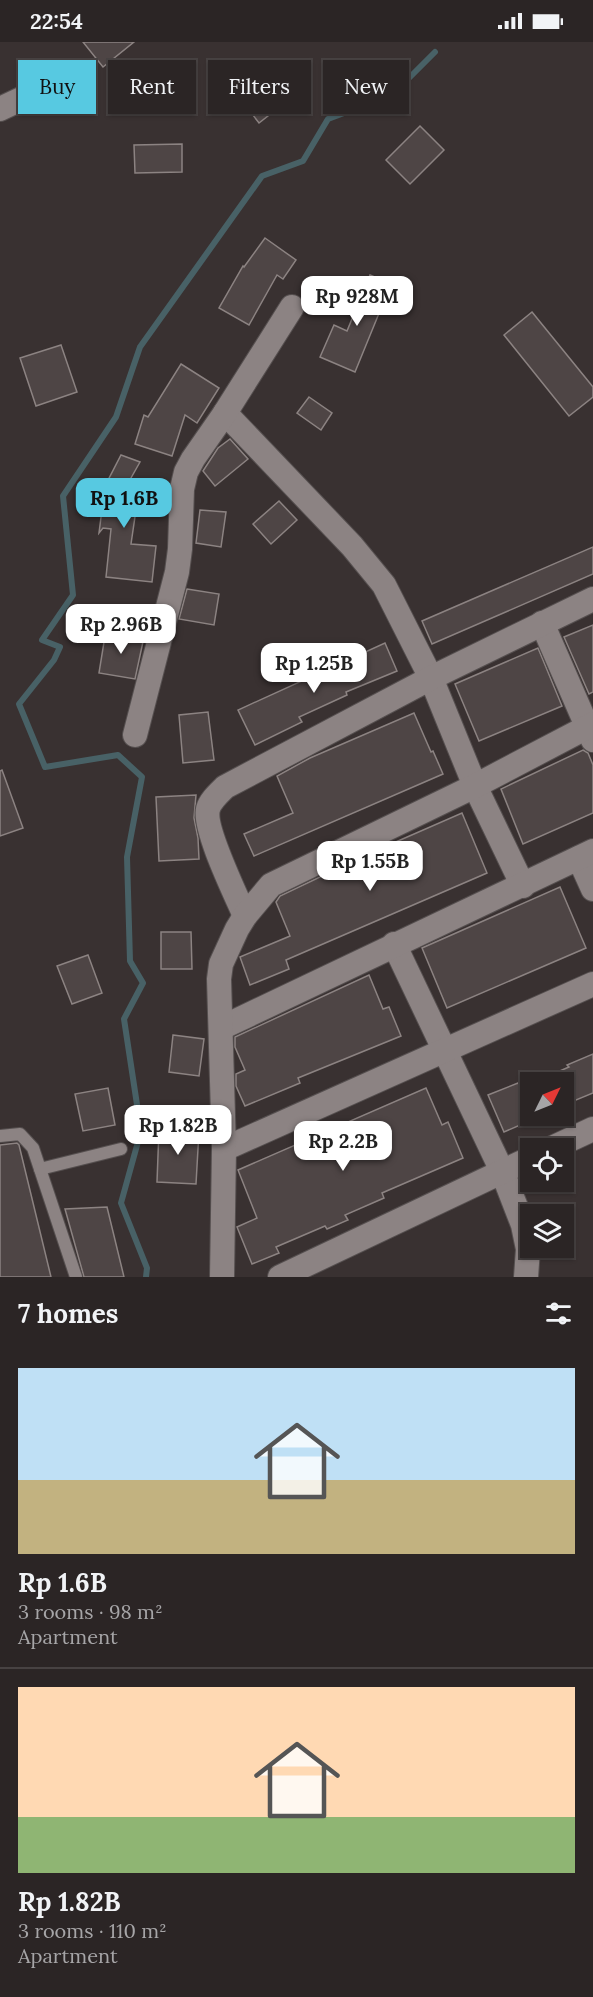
<!DOCTYPE html>
<html lang="en">
<head>
<meta charset="utf-8">
<style>
  :root { --surface:#2b2525; --page:#332d2d; --text:#f1f3f6; --muted:#a6a5a7; --line:#474242; --accent:#57c9e1 }
  body { margin:0; font-family:Lora,serif; background:var(--page); color:var(--text); height:100vh; display:flex; flex-direction:column; font-size:22px; white-space:nowrap }
  * { box-sizing:border-box; margin:0 }
  p { font-size:20px; color:var(--muted) }
  .icon { flex:none; width:33px; height:33px; fill:none; stroke:currentColor; stroke-width:2; stroke-linecap:round; stroke-linejoin:round }
  .map { position:relative; height:1235px; overflow:hidden }
  .panel { display:flex; flex-direction:column; background:var(--surface); flex:1 }
  .panel>* { flex:none }
  .top-card { position:absolute; left:18px; top:18px; width:558px; height:54px; display:flex; gap:12px }
  .needle { width:39px; rotate:47deg }
  .buttons { position:absolute; left:520px; top:1030px; display:grid; gap:12px }
  .buttons a { display:grid; place-items:center; width:54px; height:54px; border-radius:0px; background:var(--surface); box-shadow:0 2px 4px #0004,0 0 0 2px var(--line); font-size:30px }
  .price { position:absolute; translate:-50% -51px; padding:0 14px; border-radius:12px; background:#fff; color:#222; font-size:20px; line-height:39px; filter:drop-shadow(0 2px 3px #0008) }
  .price::after { content:''; position:absolute; left:50%; top:36px; width:18px; height:14px; margin-left:-9px; background:inherit; clip-path:polygon(0 0,100% 0,50% 100%) }
  .price.current { background:var(--accent); color:#111 }
  ul { padding:0; list-style:none }
  li { display:grid; align-content:center; gap:12px; height:318px; padding:0 18px }
  li+li { border-top:2px solid var(--line) }
  li span { display:grid; place-items:center; height:186px; border-radius:0px; color:#555 }
  li>.icon { margin-inline-start:auto }
  span .icon { width:108px; height:108px; fill:#fffc; stroke-width:1 }
  li b { font-size:26px }
  h2 { display:flex; justify-content:space-between; align-items:center; height:72px; padding:0 18px; font-size:26px }
  .chip { padding:0 21px; border-radius:0px; background:var(--surface); box-shadow:0 2px 4px #0004,0 0 0 2px var(--line); font-size:21px; line-height:54px }
  .chip.current { background:var(--accent); color:#111 }
  .status { display:flex; justify-content:space-between; align-items:center; height:42px; padding:0 30px; background:var(--surface); direction:ltr }
  .status svg { height:16px; fill:currentColor }
  .map>svg:first-child { display:block }
</style>
</head>
<body>
<div class="status"><b>22:54</b><svg viewBox="0 0 49 12"><path d="M0 12V9h3v3zM5 12V6h3v6zM10 12V3h3v9zM15 12V0h3v12zM26 1h20v11H26zM47 4h2v5h-2z"/></svg></div>
<div class="map">
<svg width="593" height="1235" viewBox="0 0 593 1235">
  <rect width="100%" height="100%" fill="#393131"/>
  <g fill="none" stroke-linecap="round" stroke-linejoin="round">
    <polyline stroke="#486166" stroke-width="6" points="146,1235 147,1226 121,1161 141,1089 124,977 143,941 130,919 127,815 142,735 118,713 45,725 19,662 54,618 60,605 42,598 73,553 63,454 116,375 140,305 262,134 303,119 328,77 392,53 435,10"/>
  </g>
  <g fill="#4e4545" stroke="#8c8382" stroke-width="1.5">
    <polygon points="83,0 134,0 103,25"/>
    <polygon points="256,37 278,66 259,81 237,52"/>
    <polygon points="420,84 444,108 410,142 386,118"/>
    <polygon points="182,102 182,130 135,131 134,103"/>
    <polygon points="265,196 296,218 283,237 277,233 249,283 219,266 243,224 244,225"/>
    <polygon points="370,233 391,242 355,330 320,315 334,283 347,289"/>
    <polygon points="532,270 593,345 593,355 569,374 504,293"/>
    <polygon points="61,303 77,350 36,364 20,316"/>
    <polygon points="181,322 219,346 197,381 185,373 172,414 135,402 144,373 148,375"/>
    <polygon points="309,355 332,371 321,388 297,371"/>
    <polygon points="230,397 248,417 215,444 203,429 218,406"/>
    <polygon points="121,413 140,420 118,459 137,461 131,502 156,504 152,540 106,535 111,487 103,486 99,491 105,444"/>
    <polygon points="279,459 297,478 271,502 253,482"/>
    <polygon points="200,468 226,470 221,505 196,501"/>
    <polygon points="593,505 593,532 432,602 422,579"/>
    <polygon points="187,547 219,552 214,583 179,577"/>
    <polygon points="593,583 593,650 589,652 564,595"/>
    <polygon points="106,588 144,595 135,637 99,631"/>
    <polygon points="385,601 397,629 346,650 347,653 299,675 302,680 255,703 238,668"/>
    <polygon points="538,606 562,664 479,699 455,642"/>
    <polygon points="208,670 214,718 183,721 179,673"/>
    <polygon points="414,671 431,710 433,709 443,732 254,814 244,792 293,771 277,734 310,716"/>
    <polygon points="583,708 588,711 593,723 593,771 523,802 501,747"/>
    <polygon points="2,728 23,786 0,794 0,729"/>
    <polygon points="196,753 194,776 198,796 199,817 159,819 156,755"/>
    <polygon points="462,771 487,831 286,918 289,927 250,943 240,915 290,894 276,860 280,854 366,813"/>
    <polygon points="560,845 586,906 447,966 422,906"/>
    <polygon points="161,890 191,890 192,927 161,927"/>
    <polygon points="88,913 102,951 72,962 57,924"/>
    <polygon points="369,933 383,967 389,965 401,994 298,1036 300,1041 245,1064 236,1044 236,1032 245,1028 235,1005 235,995"/>
    <polygon points="173,993 204,997 199,1034 169,1030"/>
    <polygon points="593,1012 593,1051 564,1063 564,1041 532,1041 569,1025 567,1023"/>
    <polygon points="518,1041 534,1077 504,1090 488,1053"/>
    <polygon points="108,1046 115,1083 83,1089 75,1052"/>
    <polygon points="426,1046 442,1083 448,1080 463,1116 382,1151 384,1156 345,1173 348,1178 327,1187 325,1184 276,1205 279,1211 252,1222 237,1185 257,1176 238,1128"/>
    <polygon points="159,1087 199,1089 196,1142 157,1140"/>
    <polygon points="17,1101 19,1103 51,1235 0,1235 0,1103"/>
    <polygon points="107,1165 124,1235 84,1235 65,1167"/>
  </g>
  <g fill="none" stroke-linecap="round" stroke-linejoin="round">
    <defs>
      <g id="service">
        <polyline points="0,1094 20,1092 33,1106 76,1235"/>
        <polyline points="40,1127 121,1107"/>
      </g>
      <g id="minor">
        <polyline points="0,67 57,40"/>
        <polyline points="225,371 352,504 384,543 431,636 475,744 523,844"/>
        <polyline points="542,581 593,698"/>
        <polyline points="135,693 177,530 180,507 182,447 186,430 193,417 225,371 292,265"/>
        <polyline points="579,816 593,847"/>
        <path d="M245,874C236,853 203,786 208,767C210,759 219,751 225,745L431,636L593,557"/>
        <polyline points="394,902 502,1129 523,1183 528,1207 526,1235"/>
        <polyline points="221,986 593,809"/>
        <polyline points="224,1107 593,942"/>
        <polyline points="550,1107 593,1087"/>
        <polyline points="222,1235 224,1107 219,937 221,922 237,887 245,874 271,843 475,744 593,682"/>
        <polyline points="280,1235 531,1116"/>
      </g>
    </defs>
    <use href="#service" stroke="#554f4f" stroke-width="14"/>
    <use href="#minor" stroke="#554f4f" stroke-width="26"/>
    <use href="#service" stroke="#8c8383" stroke-width="12"/>
    <use href="#minor" stroke="#8c8383" stroke-width="24"/>
  </g>
</svg>
<div class="buttons">
<a><svg class="needle" viewBox="-14 -14 28 28"><path d="M0-13l5 13h-10z" fill="#e53935"/><path d="M0 13l5-13h-10z" fill="#a6a5a7"/></svg></a>
<a><svg class="icon" aria-label="locate" viewBox="0 0 24 24"><circle cx="12" cy="12" r="6"/><path d="M12 2v4M12 18v4M2 12h4M18 12h4"/></svg></a>
<a><svg class="icon" aria-label="layers" viewBox="0 0 24 24"><path d="M12 4l9 5-9 5-9-5zM3 14l9 5 9-5"/></svg></a>
</div>
<b class="price" style="left:357px;top:285px">Rp 928M</b>
<b class="price current" style="left:124px;top:487px">Rp 1.6B</b>
<b class="price" style="left:121px;top:613px">Rp 2.96B</b>
<b class="price" style="left:314px;top:652px">Rp 1.25B</b>
<b class="price" style="left:370px;top:850px">Rp 1.55B</b>
<b class="price" style="left:178px;top:1114px">Rp 1.82B</b>
<b class="price" style="left:343px;top:1130px">Rp 2.2B</b>
<div class="top-card">
<a class="chip current">Buy</a>
<a class="chip">Rent</a>
<a class="chip">Filters</a>
<a class="chip">New</a>
</div>
</div>
<section class="panel">
<h2>7 homes<svg class="icon" aria-label="filters" viewBox="0 0 24 24"><path d="M4 7h16M4 17h16"/><circle cx="9" cy="7" r="2"/><circle cx="15" cy="17" r="2"/></svg></h2>
<ul>
<li><span style="background:linear-gradient(#bfe0f5 60%,#c2b280 0)"><svg class="icon" aria-label="home" viewBox="0 0 24 24"><path d="M3 11l9-7 9 7M6 9v11h12V9"/></svg></span><div><b>Rp 1.6B</b><p>3 rooms · 98 m²</p><p>Apartment</p></div></li>
<li><span style="background:linear-gradient(#ffd9b3 70%,#8fb573 0)"><svg class="icon" aria-label="home" viewBox="0 0 24 24"><path d="M3 11l9-7 9 7M6 9v11h12V9"/></svg></span><div><b>Rp 1.82B</b><p>3 rooms · 110 m²</p><p>Apartment</p></div></li>
</ul>
</section>
</body>
</html>
